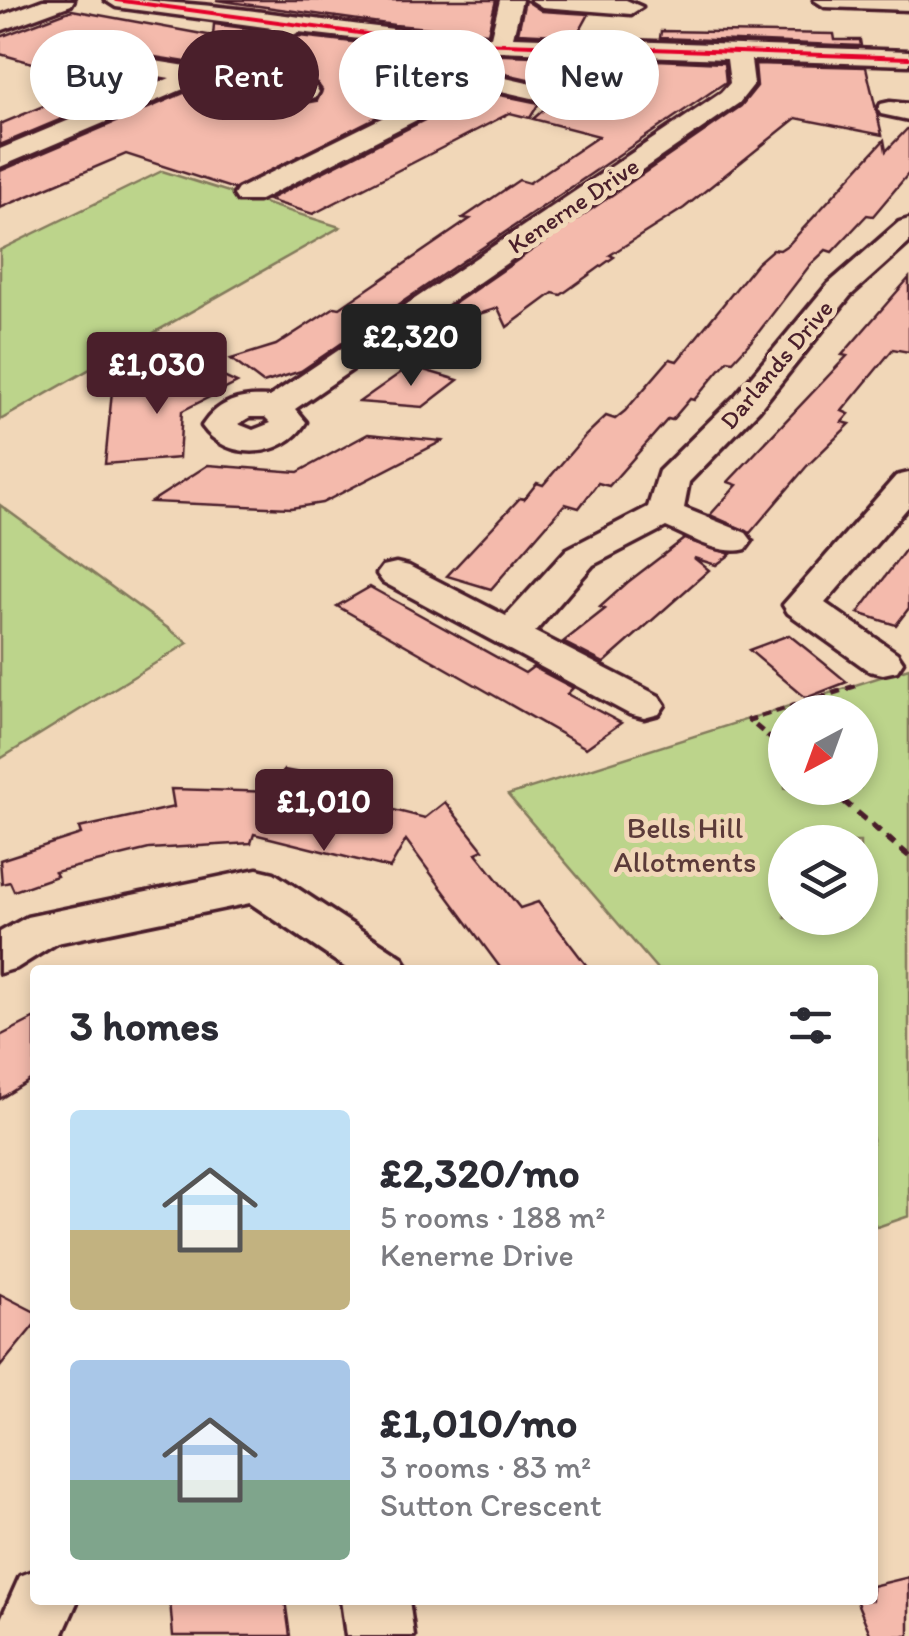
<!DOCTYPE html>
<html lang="en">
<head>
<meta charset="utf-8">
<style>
  :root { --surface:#fff; --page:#f7f7f7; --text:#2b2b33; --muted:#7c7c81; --accent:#4a1f2b }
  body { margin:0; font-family:Itim,sans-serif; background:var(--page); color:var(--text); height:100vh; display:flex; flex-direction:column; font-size:38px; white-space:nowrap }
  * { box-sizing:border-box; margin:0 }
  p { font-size:32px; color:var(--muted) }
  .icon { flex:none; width:55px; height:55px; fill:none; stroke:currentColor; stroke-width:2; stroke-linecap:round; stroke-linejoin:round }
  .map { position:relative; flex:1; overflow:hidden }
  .panel { position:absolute; left:30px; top:965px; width:848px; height:640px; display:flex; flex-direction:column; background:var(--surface); border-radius:10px; box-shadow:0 5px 15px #0003 }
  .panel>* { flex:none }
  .top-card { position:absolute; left:30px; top:30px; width:850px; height:90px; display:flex; gap:20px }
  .needle { width:65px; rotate:221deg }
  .tools { position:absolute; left:768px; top:695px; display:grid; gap:20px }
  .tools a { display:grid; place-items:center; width:110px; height:110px; border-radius:50%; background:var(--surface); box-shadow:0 5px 15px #0003; font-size:50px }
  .price { position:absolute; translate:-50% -85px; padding:0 22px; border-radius:10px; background:var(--accent); color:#fff; font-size:32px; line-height:65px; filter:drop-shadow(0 2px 5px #0008) }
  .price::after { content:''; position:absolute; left:50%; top:60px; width:30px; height:22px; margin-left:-15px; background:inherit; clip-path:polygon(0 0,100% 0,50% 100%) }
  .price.selected { background:#222; color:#fff }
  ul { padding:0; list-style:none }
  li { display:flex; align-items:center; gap:30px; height:250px; padding:0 40px }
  li span { display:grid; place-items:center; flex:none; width:280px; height:200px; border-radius:10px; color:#555 }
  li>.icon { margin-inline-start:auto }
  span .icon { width:120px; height:120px; fill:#fffc; stroke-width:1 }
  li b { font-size:42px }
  h2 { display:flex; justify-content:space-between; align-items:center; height:120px; padding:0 40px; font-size:42px }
  .chip { padding:0 35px; border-radius:45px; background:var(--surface); box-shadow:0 5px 15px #0003; font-size:35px; line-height:90px }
  .chip.selected { background:var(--accent); color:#fff }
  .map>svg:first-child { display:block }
</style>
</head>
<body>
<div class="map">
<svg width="909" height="1636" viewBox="0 0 909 1636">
  <rect width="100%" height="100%" fill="#f1d7b8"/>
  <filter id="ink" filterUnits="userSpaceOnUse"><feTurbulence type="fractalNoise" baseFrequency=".01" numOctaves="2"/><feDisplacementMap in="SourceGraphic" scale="20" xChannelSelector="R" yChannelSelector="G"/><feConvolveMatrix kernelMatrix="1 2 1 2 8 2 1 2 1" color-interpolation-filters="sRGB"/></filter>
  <g filter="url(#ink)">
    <polygon fill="#f2ceb4" points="159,0 532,0 513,38 412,33"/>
    <g fill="#bcd48b" stroke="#837a5b" stroke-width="2.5" fill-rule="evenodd">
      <polygon points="162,171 340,227 0,420 0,250"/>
      <polygon points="0,505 188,643 0,759"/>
      <path d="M909,668V1216L877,1227L872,1222V970H658L508,795ZM860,712V788H785V712ZM860,842V918H785V842Z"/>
    </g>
    <g fill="#f4baac" stroke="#4a1f2b" stroke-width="2.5">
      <polygon points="216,0 496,0 488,33 394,25"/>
      <polygon points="525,0 542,11 589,14 577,36 518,33"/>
      <polygon points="72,10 213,36 214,24 259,30 192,63 105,49 95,51 88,60 95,69 157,79 0,145 0,124 101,82 0,54 0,37"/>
      <polygon points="661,31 834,34 835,40 860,40 861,46 660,38"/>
      <polygon points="300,36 441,52 433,78 420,95 234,189 126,154 0,208 0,171 200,86 306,103 317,101 322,90 317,83 234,69"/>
      <polygon points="473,54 565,57 550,84 501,73 467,72"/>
      <polygon points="657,60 724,63 726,82 301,371 263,383 231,359 276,345 335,307 340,308 470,219 463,218 519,180 529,183 599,136 533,119 548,106 560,107 572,100 568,88 597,63 656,66"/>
      <polygon points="755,64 866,67 882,135 796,118 684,208 610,255 614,257 561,295 553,293 507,327 498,308 406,337 741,106 757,86"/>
      <polygon points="457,93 500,95 539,103 530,118 510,113 313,214 268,200 442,111"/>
      <polygon points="909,127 909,173 873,216 867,215 832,252 826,250 810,265 754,338 733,361 728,360 694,400 690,399 672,420 668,419 609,486 598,483 579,508 565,504 491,589 447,576 520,498 524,499 537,483 543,485 585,436 606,416 615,419 625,411 670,359 677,361 757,263 773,249 780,250 789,244 884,140 886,151"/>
      <polygon points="909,278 909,352 893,349 842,411 849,414 842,422 850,424 807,466 750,533 710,515 737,485 728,482 847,356 842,355"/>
      <polygon points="199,366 237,383 182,411 179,458 105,464 112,391 143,393"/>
      <polygon points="410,366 458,380 423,407 359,402"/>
      <polygon points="368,434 442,441 322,503 291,508 151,502 208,465 298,472"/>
      <polygon points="684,539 731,554 716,565 694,558 709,570 604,663 563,642 605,609 600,607 628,582"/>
      <polygon points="909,545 909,608 896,625 858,613"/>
      <polygon points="370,587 525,673 533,667 573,688 567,694 621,723 586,748 337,606"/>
      <polygon points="789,635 824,663 847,682 806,698 749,650"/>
      <polygon points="284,770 347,782 338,796 425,818 445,802 483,850 476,853 520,908 538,902 590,970 502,970 406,840 390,868 254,834 251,843 149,849 55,872 57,876 14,891 10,882 2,884 0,860 81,834 79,828 174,807 171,789 274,792"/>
      <polygon points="35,1018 35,1077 0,1099 0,1036"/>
      <polygon points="0,1294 35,1312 35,1324 0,1367"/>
      <polygon points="909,1577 909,1636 871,1636 856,1600 872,1600 872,1586"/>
      <polygon points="170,1600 285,1600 290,1636 173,1636"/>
    </g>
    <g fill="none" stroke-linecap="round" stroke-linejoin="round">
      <defs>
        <g id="minor">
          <polygon points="43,0 74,0 71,5 0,31 0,16"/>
          <path d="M105,0C234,0 361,32 491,37L500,0H522L513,37L909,51V65L751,60L754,84L739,103L295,409L306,422C284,459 227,462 202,426C218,401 240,395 269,397L721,93L730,83L727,59L470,50L462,75L501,77L567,92L570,97L558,104L501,91L455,89L440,108L258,201H238L234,195L238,189L422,98L436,80L446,49L299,32L222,71L316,87L319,92L316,97L307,99L200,82L0,167V149L170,78L96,65L92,60L96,55L104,53L193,67L272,28L116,7ZM250,417H265L271,423L253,430L238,424Z"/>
          <polygon points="531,0 626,0 642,7 631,14 542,7"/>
          <polygon points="814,0 909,0 909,10 825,7"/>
          <polygon points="890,102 909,104 909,120 881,114 878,109 881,104"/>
          <path d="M909,219V243L850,296L759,410L689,482L684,508L746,533L752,541L746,549C719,556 691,537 666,527L593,565L535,632L659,696L665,705L659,714L644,718L629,714L383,582L377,574L383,566L396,563L409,566L506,616L567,549L648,507L659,471L735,396L828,284L899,222Z"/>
          <polygon points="909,473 909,506 825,603 897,653 903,662 897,671 883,674 869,671 788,613 783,605 896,476"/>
          <polygon points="257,869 274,873 402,957 410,970 349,970 250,903 57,943 17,968 0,973 0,932 27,917"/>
          <polygon points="35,1570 35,1600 78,1600 62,1636 0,1636 0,1621 20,1576"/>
          <polygon points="341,1600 409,1600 414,1636 346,1636"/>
        </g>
      </defs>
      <use href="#minor" stroke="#4a1f2b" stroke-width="7"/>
      <polyline stroke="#4a1f2b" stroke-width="5" stroke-dasharray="9 6" stroke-linecap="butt" points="785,751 749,720 855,686"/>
      <polyline stroke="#4a1f2b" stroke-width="6" stroke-dasharray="11 8" stroke-linecap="butt" points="828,788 909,856"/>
      <use href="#minor" fill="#f1d7b8" fill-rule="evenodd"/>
      <defs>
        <polyline id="bus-1" points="116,0 418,41 909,58"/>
      </defs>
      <use href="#bus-1" stroke="#f1d7b8" stroke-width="8"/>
      <use href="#bus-1" stroke="#e4002b" stroke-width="4"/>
    </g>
  </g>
  <g text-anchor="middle" stroke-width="10" stroke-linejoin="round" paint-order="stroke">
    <g font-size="25" fill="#4a1f2b" stroke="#f1d7b8">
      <text transform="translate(573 205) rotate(-34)" y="9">Kenerne Drive</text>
      <text transform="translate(776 364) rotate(-50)" y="9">Darlands Drive</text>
    </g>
    <g font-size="30" fill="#5b3a39" stroke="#f1d7b8">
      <text x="685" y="838">Bells Hill<tspan x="685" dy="34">Allotments</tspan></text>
    </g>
  </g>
</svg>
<div class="tools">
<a><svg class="needle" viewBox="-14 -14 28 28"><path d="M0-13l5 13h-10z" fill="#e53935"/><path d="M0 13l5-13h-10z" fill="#7c7c81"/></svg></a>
<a><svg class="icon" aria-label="layers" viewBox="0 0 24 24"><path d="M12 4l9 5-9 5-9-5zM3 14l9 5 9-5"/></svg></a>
</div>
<b class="price selected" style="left:411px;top:389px">£2,320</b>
<b class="price" style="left:157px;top:417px">£1,030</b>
<b class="price" style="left:324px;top:854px">£1,010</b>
<div class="top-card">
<a class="chip">Buy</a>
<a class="chip selected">Rent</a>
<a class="chip">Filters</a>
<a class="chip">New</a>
</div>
<section class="panel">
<h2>3 homes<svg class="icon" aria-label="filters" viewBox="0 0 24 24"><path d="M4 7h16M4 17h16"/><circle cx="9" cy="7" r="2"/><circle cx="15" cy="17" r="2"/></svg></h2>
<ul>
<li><span style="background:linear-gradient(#bfe0f5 60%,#c2b280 0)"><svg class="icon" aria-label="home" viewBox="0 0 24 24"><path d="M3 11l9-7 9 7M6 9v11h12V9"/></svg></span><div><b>£2,320/mo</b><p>5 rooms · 188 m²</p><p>Kenerne Drive</p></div></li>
<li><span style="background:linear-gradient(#a9c7e8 60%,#7fa58c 0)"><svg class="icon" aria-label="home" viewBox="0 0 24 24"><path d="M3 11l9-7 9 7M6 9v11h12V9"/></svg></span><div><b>£1,010/mo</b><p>3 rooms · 83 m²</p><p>Sutton Crescent</p></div></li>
</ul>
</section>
</div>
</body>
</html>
